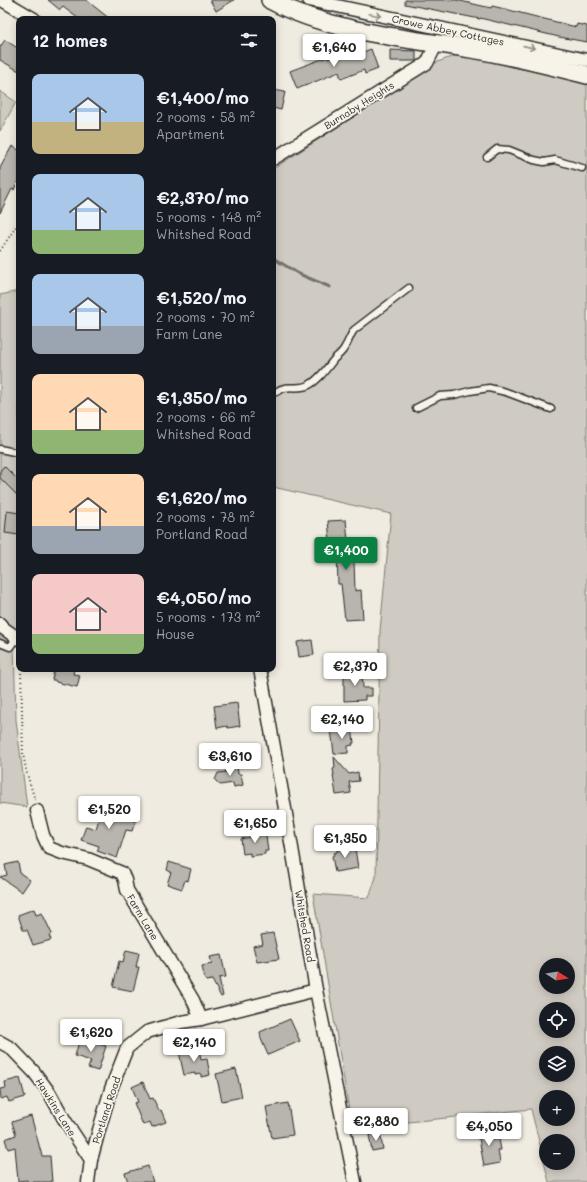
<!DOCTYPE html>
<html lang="en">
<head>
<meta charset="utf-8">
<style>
  :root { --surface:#171b24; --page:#242831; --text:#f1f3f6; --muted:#9ea1a6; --accent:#0b8043 }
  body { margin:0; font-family:Mali,sans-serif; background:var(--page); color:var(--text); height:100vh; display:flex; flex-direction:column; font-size:15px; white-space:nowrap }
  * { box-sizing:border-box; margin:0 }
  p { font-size:13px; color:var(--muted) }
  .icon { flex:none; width:22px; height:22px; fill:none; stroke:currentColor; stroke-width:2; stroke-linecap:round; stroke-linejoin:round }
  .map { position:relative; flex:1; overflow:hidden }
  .side { position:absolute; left:16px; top:16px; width:260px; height:656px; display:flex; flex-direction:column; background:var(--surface); border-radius:8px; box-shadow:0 2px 10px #0003 }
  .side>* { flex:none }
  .needle { width:26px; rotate:102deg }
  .fabs { position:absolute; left:539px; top:958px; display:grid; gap:8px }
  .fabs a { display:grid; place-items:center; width:36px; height:36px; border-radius:50%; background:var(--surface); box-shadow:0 2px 10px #0003; font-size:20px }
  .price { position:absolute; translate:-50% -34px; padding:0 9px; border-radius:4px; background:#fff; color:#222; font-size:13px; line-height:26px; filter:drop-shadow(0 1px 2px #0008) }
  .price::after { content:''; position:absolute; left:50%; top:24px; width:12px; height:9px; margin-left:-6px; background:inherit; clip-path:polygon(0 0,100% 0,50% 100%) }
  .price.current { background:var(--accent); color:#fff }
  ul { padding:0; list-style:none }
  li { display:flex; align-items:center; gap:12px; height:100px; padding:0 16px }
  li span { display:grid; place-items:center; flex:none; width:112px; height:80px; border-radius:8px; color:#555 }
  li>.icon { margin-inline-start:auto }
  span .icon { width:48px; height:48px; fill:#fffc; stroke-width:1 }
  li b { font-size:17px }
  h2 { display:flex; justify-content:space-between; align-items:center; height:48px; padding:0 16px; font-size:17px }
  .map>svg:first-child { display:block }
</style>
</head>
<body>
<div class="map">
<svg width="587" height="1182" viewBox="0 0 587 1182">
  <rect width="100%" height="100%" fill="#efebe0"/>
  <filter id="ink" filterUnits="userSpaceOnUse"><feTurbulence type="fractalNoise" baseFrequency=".025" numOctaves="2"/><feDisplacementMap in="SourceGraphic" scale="8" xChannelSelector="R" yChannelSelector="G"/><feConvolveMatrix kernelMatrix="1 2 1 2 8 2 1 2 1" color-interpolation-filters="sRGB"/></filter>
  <g filter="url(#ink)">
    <g fill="#cfcbc2" stroke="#7d7b76" fill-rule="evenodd">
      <path d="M457,55L587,83V1182H549L531,1109L352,1128L313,894L369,898L376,877L380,631L391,514L273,487V169L379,100L432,64ZM546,965H568V987H546ZM546,1009H568V1031H546ZM546,1053H568V1075H546ZM546,1097H568V1119H546ZM546,1141H568V1163H546Z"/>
      <polygon points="0,91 16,102 0,131"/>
      <polygon points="19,291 19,645 14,645 16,720 27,807 0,803 0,295"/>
    </g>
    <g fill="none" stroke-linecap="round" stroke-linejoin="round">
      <polyline stroke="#74726e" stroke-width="3" points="273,258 299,274 330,287"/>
    </g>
    <g fill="#b8b5ae" stroke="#2b2b2b">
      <polygon points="48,0 86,0 110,19 79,19 63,7 60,10"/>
      <polygon points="210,0 234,0 216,11"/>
      <polygon points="405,0 456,0 491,8 492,6 505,9 576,27 577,24 587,26 587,42 559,37 480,18 480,19 405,4"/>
      <polygon points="5,40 19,49 19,71 0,60 0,47"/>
      <polygon points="371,49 378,69 365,74 364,70 341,79 339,72 297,89 290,71 327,57 328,59 345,53 347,58"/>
      <polygon points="390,50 416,51 416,61 390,61"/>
      <polygon points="273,90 285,92 281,110 273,108"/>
      <polygon points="12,146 19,150 19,179 14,190 12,189 0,213 0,168"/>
      <polygon points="4,466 19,481 19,497 0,478 0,471"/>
      <polygon points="7,511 19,513 19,535 5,533"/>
      <polygon points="346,520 350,561 354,561 355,591 361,590 363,619 345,620 341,584 338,584 337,550 331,550 328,521"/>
      <polygon points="312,640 314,655 299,657 297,642"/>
      <polygon points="54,669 74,669 73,674 80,675 77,687 56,682 55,680 52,680"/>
      <polygon points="362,670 363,688 372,688 372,696 365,696 365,700 344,701 344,676 347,676 347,671"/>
      <polygon points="237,703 240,726 228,728 227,726 217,728 214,706"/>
      <polygon points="352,727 354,743 352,743 353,745 348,746 348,753 334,754 331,729"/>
      <polygon points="334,757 349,774 358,772 359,781 349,782 351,793 336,795 333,775 334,775 333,769 335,768"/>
      <polygon points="237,764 238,774 241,774 243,785 234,787 233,783 220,785 215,780 218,773 226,772 225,766"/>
      <polygon points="108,801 121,805 118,814 136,819 132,831 126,830 117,858 97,851 99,846 81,840 86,826 96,829 103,805 106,806"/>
      <polygon points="261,830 266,836 268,851 265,851 265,854 250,856 250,853 243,854 241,839 250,837 249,832"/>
      <polygon points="354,842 358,868 335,872 332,856 334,855 334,853 337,852 337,850 344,849"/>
      <polygon points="18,862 20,873 30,880 22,892 0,877 7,875 5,865"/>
      <polygon points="169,862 191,869 188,881 185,880 182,889 167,884 171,872 167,870"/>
      <polygon points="34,909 36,915 42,913 52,934 49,935 51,940 33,945 27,930 23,930 18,915"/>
      <polygon points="273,933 279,959 257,962 253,946 263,944 261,935"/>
      <polygon points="126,950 139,953 136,967 139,967 133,991 113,987 119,961 123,962"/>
      <polygon points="221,955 226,977 219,978 223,996 221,997 212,980 206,981 205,980 202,966 212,964 210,957"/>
      <polygon points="290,1019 300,1041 268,1055 261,1039 260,1032"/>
      <polygon points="80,1038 106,1046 98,1071 88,1068 91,1061 75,1056"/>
      <polygon points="199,1048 201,1060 207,1059 210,1075 201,1077 201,1074 195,1075 195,1073 184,1075 179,1052"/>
      <polygon points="236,1069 242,1097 222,1101 216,1074"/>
      <polygon points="20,1078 25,1097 9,1102 7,1097 1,1099 0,1089 6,1088 5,1082"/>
      <polygon points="143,1082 150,1099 153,1098 159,1111 161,1110 166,1122 152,1127 150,1122 143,1125 134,1103 138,1102 132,1087"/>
      <polygon points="288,1103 293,1135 272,1138 266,1107"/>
      <polygon points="31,1116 42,1156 50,1156 52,1182 27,1182 27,1180 18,1181 15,1147 8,1149 5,1139 16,1135 12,1122"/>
      <polygon points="491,1128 493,1140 499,1139 501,1150 498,1150 500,1163 484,1166 479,1138 477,1139 476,1130"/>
      <polygon points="380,1133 383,1149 372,1151 369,1135"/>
      <polygon points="148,1166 153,1182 128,1182 125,1173"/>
    </g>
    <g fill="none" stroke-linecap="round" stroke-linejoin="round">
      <defs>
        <g id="lane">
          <polyline points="487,157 497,149 509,150 534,160 544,162 555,160 582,168"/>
          <path d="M273,392H276C288,383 297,391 309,385C320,379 327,368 335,358C339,355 343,351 345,347C349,341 350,335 354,330L409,288"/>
          <polyline points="416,408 440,396 454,395 470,391 489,388 506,392 551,409"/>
          <polyline points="0,449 19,453"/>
          <polyline points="0,643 10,647 17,637"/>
        </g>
        <g id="street">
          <polyline points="2,0 34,19"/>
          <polyline points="309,0 587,60"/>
          <polyline points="273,159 427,63 433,51 434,44"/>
          <polyline points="0,624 3,628 19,639"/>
          <polyline points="260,669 291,842 316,990 355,1182"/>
          <polyline points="37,811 43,835 49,848 62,853 88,859 122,873 125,880 127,890 193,1000 201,1019"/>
          <polyline points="0,1042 11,1048 34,1072 49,1092 64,1119 91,1160"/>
          <polyline points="88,1182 91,1160 99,1130 111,1089 127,1048 147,1032 181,1022 201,1019 316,990"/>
        </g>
        <path id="secondary" d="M270,0C329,32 405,38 471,49C510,55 548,65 587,75"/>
      </defs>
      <use href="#lane" stroke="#2b2b2b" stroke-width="9"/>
      <use href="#street" stroke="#2b2b2b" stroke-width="15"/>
      <use href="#secondary" stroke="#2b2b2b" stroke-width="20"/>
      <g stroke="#2b2b2b" stroke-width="2" stroke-dasharray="1 3" stroke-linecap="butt">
        <polyline points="0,251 19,222"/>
        <polyline points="21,669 23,754 27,774 35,800"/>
      </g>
      <use href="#lane" stroke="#f7f3e8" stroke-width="6"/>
      <use href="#street" stroke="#f7f3e8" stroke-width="12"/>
      <use href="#secondary" stroke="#f7f3e8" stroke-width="17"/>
    </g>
    <defs><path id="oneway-shaft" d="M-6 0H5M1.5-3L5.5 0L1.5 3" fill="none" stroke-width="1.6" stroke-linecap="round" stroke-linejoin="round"/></defs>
    <g stroke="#918f8a">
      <use href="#oneway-shaft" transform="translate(375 15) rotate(12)"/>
      <use href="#oneway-shaft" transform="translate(529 47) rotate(13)"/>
    </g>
  </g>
  <g text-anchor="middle" stroke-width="3.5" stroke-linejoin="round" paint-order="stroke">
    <g font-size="10" fill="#2b2b2b" stroke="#f7f3e8">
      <text transform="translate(448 30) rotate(12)" y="4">Crowe Abbey Cottages</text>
      <text transform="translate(359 105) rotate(-32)" y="4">Burnaby Heights</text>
      <text transform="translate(143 917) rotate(59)" y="4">Farm Lane</text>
      <text transform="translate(305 926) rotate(80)" y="4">Whitshed Road</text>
      <text transform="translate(56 1107) rotate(58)" y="4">Hawkins Lane</text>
      <text transform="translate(106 1110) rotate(-72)" y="4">Portland Road</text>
    </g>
  </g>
</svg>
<div class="fabs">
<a><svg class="needle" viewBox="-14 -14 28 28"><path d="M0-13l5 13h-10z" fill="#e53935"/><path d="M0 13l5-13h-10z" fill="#9ea1a6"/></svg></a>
<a><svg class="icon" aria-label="locate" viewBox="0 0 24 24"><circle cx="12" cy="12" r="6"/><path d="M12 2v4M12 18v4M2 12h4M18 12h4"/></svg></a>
<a><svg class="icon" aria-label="layers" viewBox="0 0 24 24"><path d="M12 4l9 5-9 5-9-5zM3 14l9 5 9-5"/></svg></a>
<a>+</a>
<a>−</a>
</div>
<b class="price" style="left:334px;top:68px">€1,640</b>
<b class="price current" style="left:346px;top:571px">€1,400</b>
<b class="price" style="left:355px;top:687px">€2,370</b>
<b class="price" style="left:342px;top:740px">€2,140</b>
<b class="price" style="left:230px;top:777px">€3,610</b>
<b class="price" style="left:109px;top:830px">€1,520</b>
<b class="price" style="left:255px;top:844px">€1,650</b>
<b class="price" style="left:345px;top:859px">€1,350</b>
<b class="price" style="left:91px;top:1053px">€1,620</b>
<b class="price" style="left:194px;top:1063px">€2,140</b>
<b class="price" style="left:376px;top:1142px">€2,880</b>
<b class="price" style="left:489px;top:1147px">€4,050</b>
<section class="side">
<h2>12 homes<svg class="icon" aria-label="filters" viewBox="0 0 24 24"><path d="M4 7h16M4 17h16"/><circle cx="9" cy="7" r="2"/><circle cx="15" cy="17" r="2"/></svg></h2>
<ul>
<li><span style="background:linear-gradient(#a9c7e8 60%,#c2b280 0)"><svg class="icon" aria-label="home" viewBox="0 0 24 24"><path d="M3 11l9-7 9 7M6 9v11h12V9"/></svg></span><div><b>€1,400/mo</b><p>2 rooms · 58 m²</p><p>Apartment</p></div></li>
<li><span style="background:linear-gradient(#a9c7e8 70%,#8fb573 0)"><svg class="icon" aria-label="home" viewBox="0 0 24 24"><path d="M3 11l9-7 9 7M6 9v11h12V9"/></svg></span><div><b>€2,370/mo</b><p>5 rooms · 148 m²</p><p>Whitshed Road</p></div></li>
<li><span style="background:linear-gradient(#a9c7e8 65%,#9aa5b1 0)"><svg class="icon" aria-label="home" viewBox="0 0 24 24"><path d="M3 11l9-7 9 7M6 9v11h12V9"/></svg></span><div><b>€1,520/mo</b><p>2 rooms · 70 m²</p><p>Farm Lane</p></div></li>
<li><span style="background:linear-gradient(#ffd9b3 70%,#8fb573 0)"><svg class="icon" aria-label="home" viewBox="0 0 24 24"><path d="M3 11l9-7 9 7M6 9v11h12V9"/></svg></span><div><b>€1,350/mo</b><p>2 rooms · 66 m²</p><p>Whitshed Road</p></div></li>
<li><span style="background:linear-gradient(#ffd9b3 65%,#9aa5b1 0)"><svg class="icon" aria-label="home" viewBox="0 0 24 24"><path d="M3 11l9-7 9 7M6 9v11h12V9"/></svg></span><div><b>€1,620/mo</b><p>2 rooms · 78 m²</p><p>Portland Road</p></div></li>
<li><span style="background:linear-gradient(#f6c9c9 75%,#8fb573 0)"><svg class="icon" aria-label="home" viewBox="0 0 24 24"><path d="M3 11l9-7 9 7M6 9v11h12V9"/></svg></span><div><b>€4,050/mo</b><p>5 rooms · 173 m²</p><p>House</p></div></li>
</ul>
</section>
</div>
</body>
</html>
